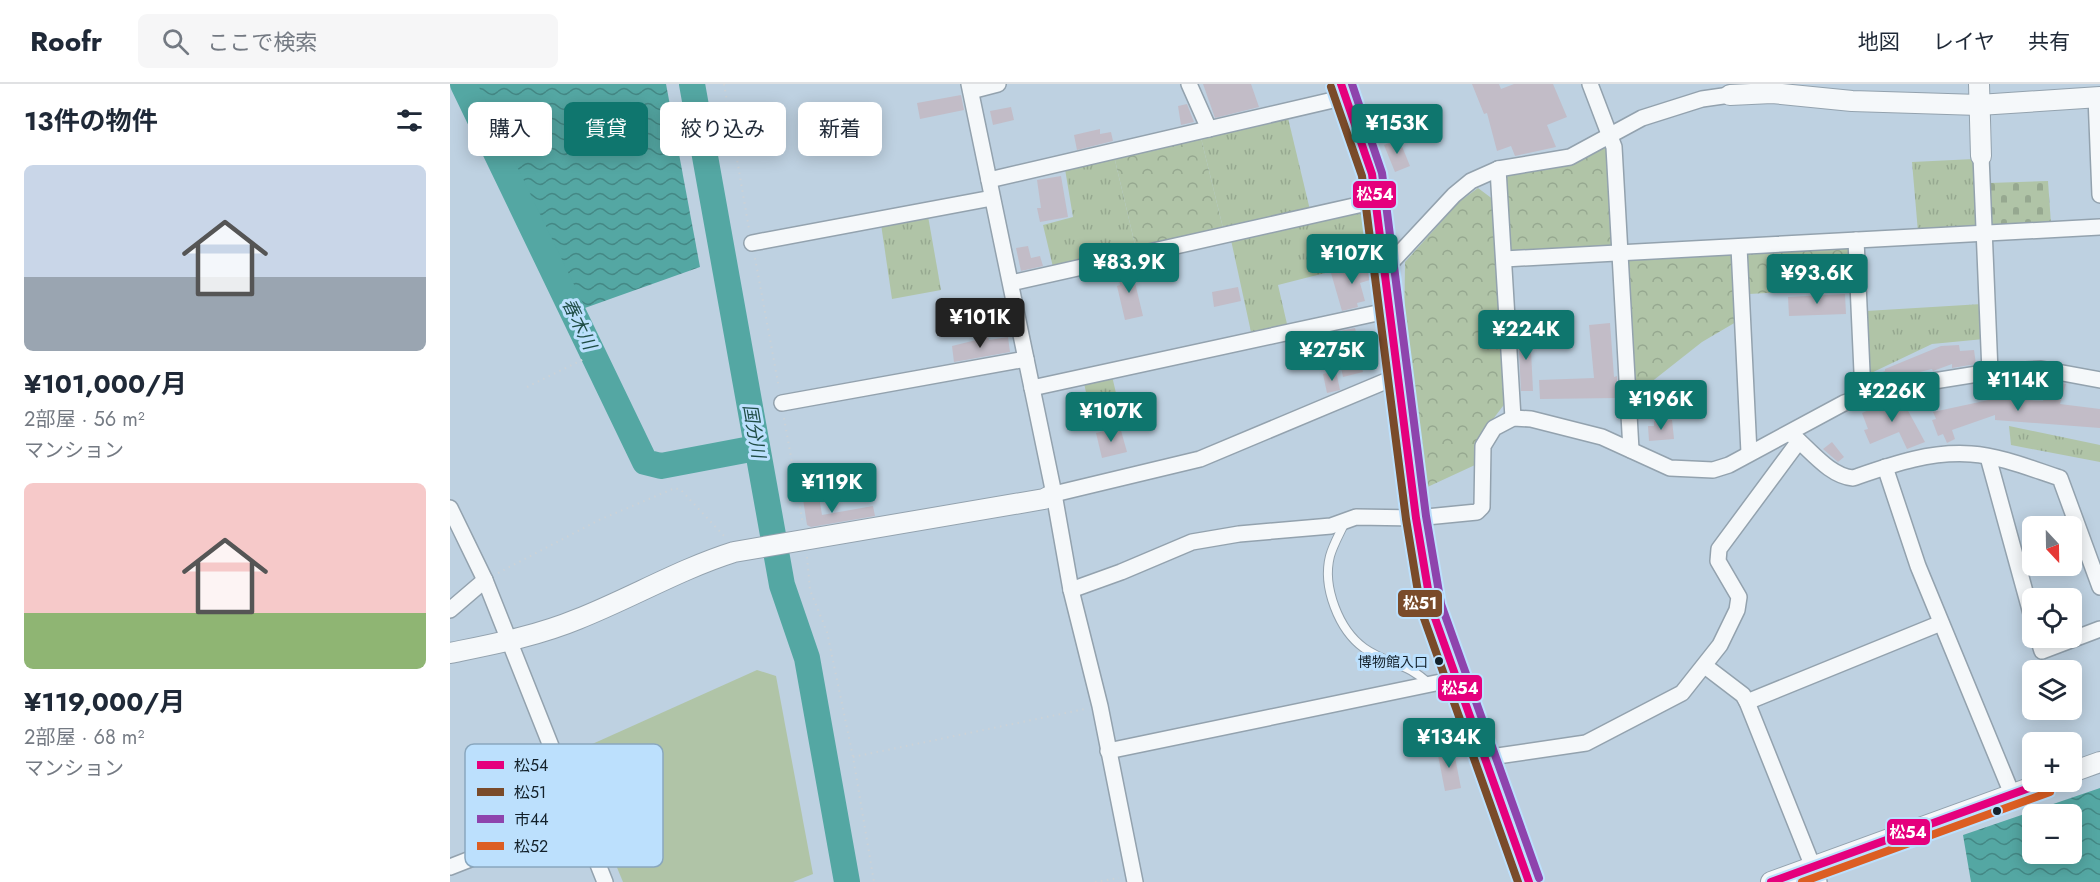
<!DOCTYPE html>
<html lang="ja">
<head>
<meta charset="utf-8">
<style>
  :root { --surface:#fff; --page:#f6f6f7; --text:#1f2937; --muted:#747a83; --line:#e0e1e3; --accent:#0f766e }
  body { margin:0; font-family:Jost,"Noto Sans JP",sans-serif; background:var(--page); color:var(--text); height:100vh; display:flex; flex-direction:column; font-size:22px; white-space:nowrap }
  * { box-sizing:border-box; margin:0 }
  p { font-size:20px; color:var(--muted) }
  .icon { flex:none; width:33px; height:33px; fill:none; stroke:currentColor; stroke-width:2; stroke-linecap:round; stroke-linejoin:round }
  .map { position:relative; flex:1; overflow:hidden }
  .details { display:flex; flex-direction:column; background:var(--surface); width:450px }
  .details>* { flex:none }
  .guide { position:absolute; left:18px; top:18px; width:570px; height:54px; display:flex; gap:12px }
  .needle { width:39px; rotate:158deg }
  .controls { position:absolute; left:1572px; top:432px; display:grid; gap:12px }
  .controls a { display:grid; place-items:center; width:60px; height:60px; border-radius:9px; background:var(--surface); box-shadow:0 3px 15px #0003; font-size:30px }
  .price { position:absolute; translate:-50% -51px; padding:0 14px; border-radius:6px; background:var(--accent); color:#fff; font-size:20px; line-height:39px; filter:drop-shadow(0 2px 3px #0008) }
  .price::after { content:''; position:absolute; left:50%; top:36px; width:18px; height:14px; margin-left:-9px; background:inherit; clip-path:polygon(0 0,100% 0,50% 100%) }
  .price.on { background:#222; color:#fff }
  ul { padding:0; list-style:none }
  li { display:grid; align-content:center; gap:12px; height:318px; padding:0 24px }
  li span { display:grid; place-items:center; height:186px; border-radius:9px; color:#555 }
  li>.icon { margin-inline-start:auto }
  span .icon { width:108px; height:108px; fill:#fffc; stroke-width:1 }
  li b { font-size:26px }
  h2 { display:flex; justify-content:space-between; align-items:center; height:72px; padding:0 24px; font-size:26px }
  .tag { padding:0 21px; border-radius:9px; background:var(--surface); box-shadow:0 3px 15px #0003; font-size:21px; line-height:54px }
  .tag.on { background:var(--accent); color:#fff }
  header { display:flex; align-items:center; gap:36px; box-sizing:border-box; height:84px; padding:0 30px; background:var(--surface); border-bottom:2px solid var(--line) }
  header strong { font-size:28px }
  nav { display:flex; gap:33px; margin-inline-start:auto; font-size:21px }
  .search { width:420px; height:54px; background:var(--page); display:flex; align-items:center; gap:15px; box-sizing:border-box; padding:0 21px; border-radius:9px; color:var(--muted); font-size:22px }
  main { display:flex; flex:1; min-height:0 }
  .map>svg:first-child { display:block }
</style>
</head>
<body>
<header>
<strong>Roofr</strong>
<div class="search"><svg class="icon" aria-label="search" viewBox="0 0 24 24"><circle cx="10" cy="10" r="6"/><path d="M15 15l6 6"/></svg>ここで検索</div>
<nav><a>地図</a><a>レイヤ</a><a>共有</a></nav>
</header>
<main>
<section class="details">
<h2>13件の物件<svg class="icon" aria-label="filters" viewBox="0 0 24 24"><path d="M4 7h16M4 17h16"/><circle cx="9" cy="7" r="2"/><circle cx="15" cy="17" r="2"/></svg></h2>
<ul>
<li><span style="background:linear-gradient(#c9d6e8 60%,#9aa5b1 0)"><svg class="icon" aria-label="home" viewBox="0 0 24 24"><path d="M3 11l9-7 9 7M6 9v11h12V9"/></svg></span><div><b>¥101,000/月</b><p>2部屋 · 56 m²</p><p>マンション</p></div></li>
<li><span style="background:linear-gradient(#f6c9c9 70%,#8fb573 0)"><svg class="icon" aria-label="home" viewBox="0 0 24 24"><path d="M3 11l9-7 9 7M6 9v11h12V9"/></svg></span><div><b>¥119,000/月</b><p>2部屋 · 68 m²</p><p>マンション</p></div></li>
</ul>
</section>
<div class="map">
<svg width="1650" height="798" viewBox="0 0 1650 798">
  <defs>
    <pattern id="grass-tufts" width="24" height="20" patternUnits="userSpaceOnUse" patternTransform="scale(1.5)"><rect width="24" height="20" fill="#b0c4a7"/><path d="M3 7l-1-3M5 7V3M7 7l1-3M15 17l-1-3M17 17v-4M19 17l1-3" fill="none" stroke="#96a890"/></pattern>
    <pattern id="forest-crowns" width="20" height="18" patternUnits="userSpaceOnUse" patternTransform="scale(1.5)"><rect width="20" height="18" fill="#b0c4a7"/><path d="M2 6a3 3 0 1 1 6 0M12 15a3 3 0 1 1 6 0" fill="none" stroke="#96a890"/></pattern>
    <pattern id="cemetery-stones" width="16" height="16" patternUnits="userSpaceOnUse" patternTransform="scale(1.5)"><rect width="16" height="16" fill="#b0c4a7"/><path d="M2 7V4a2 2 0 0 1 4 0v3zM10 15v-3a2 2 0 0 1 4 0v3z" fill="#96a890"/></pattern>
    <pattern id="water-waves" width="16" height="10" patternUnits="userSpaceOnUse" patternTransform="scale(1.5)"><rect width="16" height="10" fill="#54a7a3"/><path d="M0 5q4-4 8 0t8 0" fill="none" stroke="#448885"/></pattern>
  </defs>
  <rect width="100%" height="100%" fill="#bed1e1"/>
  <g fill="url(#grass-tufts)">
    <polygon points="838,34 860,126 773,144 751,54"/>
    <polygon points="664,72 686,165 603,183 593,141 623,133 615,85"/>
    <polygon points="1524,75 1529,141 1525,145 1468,148 1462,78"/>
    <polygon points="912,125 919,128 926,176 828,201 837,240 801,248 781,156"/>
    <polygon points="478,132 491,206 442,215 431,140"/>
    <polygon points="1532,220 1534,255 1482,260 1417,291 1416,227"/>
    <polygon points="662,292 673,339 644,346 634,299"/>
    <polygon points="1559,342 1650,361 1650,378 1561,361"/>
  </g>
  <g fill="url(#forest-crowns)">
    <polygon points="751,54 773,144 686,165 664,72"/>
    <polygon points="1153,62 1157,63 1165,161 1161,164 1066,169 1060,167 1055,95 1060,90"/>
    <polygon points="1028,104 1044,116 1056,318 1028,355 1024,371 1025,381 971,406 954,261 955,178 1009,118"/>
    <polygon points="1396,163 1400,166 1403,204 1299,210 1298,170"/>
    <polygon points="1282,169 1286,238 1252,258 1186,310 1178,177 1182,173"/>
  </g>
  <polygon fill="url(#cemetery-stones)" points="1598,97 1601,140 1546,143 1542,139 1539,99"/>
  <polygon fill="#b0c4a7" points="307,586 326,592 363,790 343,798 173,798 120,670"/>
  <g fill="url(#water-waves)" fill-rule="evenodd">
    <polygon points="22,0 216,0 250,183 132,225"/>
    <path d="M1650,704V798H1521L1513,751ZM1582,730H1622V770H1582Z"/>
  </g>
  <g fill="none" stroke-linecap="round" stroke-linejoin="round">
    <g stroke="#54a7a3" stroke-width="26">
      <polyline points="13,0 195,378 211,382 306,364"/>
      <polyline points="242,0 332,501 357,574 397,798"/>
    </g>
  </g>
  <g fill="#c2bcc7">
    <polygon points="753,0 801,0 809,23 765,34"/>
    <polygon points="1022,0 1049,0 1051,5 1064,0 1103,0 1117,33 1097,41 1106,63 1065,72 1061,62 1047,67 1037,29 1034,30"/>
    <polygon points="511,11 514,26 470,35 467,19"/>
    <polygon points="737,20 744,38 731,41 728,22"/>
    <polygon points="561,23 564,36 543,41 540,27"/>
    <polygon points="405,28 408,45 388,49 385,32"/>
    <polygon points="650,45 650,50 661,48 663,57 627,66 624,51"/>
    <polygon points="949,55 960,82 945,88 934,61"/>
    <polygon points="611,92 618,133 590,138 587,124 591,124 587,96"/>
    <polygon points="578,162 581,174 590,172 593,182 571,187 566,164"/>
    <polygon points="921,178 923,195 910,199 915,217 907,219 908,223 892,227 881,189"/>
    <polygon points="681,182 693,232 675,236 667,202 670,201 667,185"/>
    <polygon points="788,203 791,217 764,223 762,208"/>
    <polygon points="1395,210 1396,230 1339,232 1338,213"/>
    <polygon points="1160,239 1164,293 1167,292 1168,314 1090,315 1089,296 1144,294 1139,241"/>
    <polygon points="905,244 914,279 911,280 913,288 893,293 884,248"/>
    <polygon points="1080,247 1083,307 1071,307 1068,248"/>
    <polygon points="538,253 539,256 558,253 560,268 504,278 502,262"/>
    <polygon points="1509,261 1510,267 1524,266 1526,280 1502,284 1502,280 1483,287 1482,285 1428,298 1425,291 1435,287 1435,285 1491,262"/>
    <polygon points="886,287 890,306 877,309 873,290"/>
    <polygon points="1599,296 1616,300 1610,320 1650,325 1650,344 1545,336 1545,331 1502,346 1505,355 1497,359 1493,350 1488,352 1482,336 1486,335 1483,328 1548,314 1563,315 1563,312 1574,312 1574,316 1593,317"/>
    <polygon points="1450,312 1475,358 1457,365 1449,348 1420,360 1414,346 1418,345 1412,329 1435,319 1434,316"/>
    <polygon points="1222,336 1224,355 1199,357 1198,342 1204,342 1204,337"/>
    <polygon points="670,343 677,368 652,374 646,349"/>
    <polygon points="1382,358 1394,373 1388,378 1373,365"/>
    <polygon points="369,412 372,431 423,422 425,432 361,443 357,441 353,415"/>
    <polygon points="1003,663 1011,704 995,707 987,666"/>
  </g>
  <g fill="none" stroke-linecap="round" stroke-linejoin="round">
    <defs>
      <path id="service" d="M895,438C890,449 883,461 880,472C872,503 889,546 914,564C936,580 959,579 979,600"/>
      <g id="minor">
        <polyline points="519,0 604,410 621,506 650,622 685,798"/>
        <polyline points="739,0 759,45"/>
        <polyline points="1140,0 1164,63 1181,366"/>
        <polyline points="521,7 548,0"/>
        <polyline points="1646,13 1650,111"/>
        <polyline points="1531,72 1540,288"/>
        <polyline points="1048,85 1063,334"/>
        <polyline points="539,96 896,13"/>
        <polyline points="1406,156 1413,310"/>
        <polyline points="302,159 542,114"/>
        <polyline points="1289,163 1299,369"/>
        <polyline points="1054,175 1650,143"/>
        <polyline points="936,184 1004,111 1021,97 1048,85 1120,73 1192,34 1252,15 1280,11"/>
        <polyline points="561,199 926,117"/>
        <polyline points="582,304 941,226"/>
        <polyline points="332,319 576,275"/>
        <path d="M1342,351C1360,365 1379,392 1403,394C1441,381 1479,367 1521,370C1551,372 1582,385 1610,394L1650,503"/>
        <polyline points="1538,373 1582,533"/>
        <polyline points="1435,383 1468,482 1562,710"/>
        <polyline points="604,410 750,375 948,292"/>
        <polyline points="0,424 35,496 155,798"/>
        <polyline points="621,506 671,488 742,458 789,450 881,442 906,433 966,434 1027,428 1032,423 1033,362 1044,344 1063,334 1081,335 1152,353 1220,384 1263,386 1279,381 1394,319 1440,304 1540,288 1591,285 1650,296"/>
        <polyline points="0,526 35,496"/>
        <polyline points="1588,554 1592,567 1650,545"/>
        <polyline points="1255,582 1293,611 1297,618 1369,798"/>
        <polyline points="1297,618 1491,539"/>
        <polyline points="658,667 1005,595"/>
        <polyline points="1034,674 1136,659 1232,609 1270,561 1287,526 1289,513 1268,477 1269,465 1349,357"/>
        <polyline points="0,783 128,733"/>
      </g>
      <g id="tertiary">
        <polyline points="891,0 922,90 966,434 981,523 1079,798"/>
        <polyline points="1529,0 1531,72"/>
        <polyline points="1280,11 1322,9 1402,17 1529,21 1650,13"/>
        <path d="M0,569C44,560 87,552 128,535C181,514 230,485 284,468L594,415L604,410"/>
        <polyline points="1622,688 1650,678"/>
        <polyline points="1321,798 1596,698"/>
      </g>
    </defs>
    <use href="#service" stroke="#93a2ae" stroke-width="10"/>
    <use href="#minor" stroke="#93a2ae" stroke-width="18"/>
    <use href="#tertiary" stroke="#93a2ae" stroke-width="22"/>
    <g stroke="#ccd2d7" stroke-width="2" stroke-dasharray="1.5 4.5" stroke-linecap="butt">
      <polyline points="274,0 299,145"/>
      <polyline points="305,174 329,304"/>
      <polyline points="77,303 134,275"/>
      <polyline points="334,334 353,440"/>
      <polyline points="357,473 360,506 377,548 403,673 424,798"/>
      <polyline points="48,489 149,436 225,404 231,406 275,453"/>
      <polyline points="403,673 635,625"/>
      <polyline points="645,798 669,794"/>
    </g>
    <use href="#service" stroke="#f5f8fa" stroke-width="8"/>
    <use href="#minor" stroke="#f5f8fa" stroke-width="15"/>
    <use href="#tertiary" stroke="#f5f8fa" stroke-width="20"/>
    <defs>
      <g id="bus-1">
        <polyline points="891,0 922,90 966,434 981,523 1079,798"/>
        <polyline points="1321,798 1596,698"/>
      </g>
      <polyline id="bus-2" points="881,3 912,92 956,435 971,526 1068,798"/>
      <polyline id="bus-3" points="902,0 932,89 976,432 991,520 1089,794"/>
      <polyline id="bus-4" points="1352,798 1600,708"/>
    </defs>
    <use href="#bus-1" stroke="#bce0fd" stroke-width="12"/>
    <use href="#bus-2" stroke="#bce0fd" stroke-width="12"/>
    <use href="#bus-3" stroke="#bce0fd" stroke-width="12"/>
    <use href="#bus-4" stroke="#bce0fd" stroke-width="12"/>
    <use href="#bus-1" stroke="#e5007d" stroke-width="8"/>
    <use href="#bus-2" stroke="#7a4b2a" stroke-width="8"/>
    <use href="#bus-3" stroke="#8e44ad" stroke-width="8"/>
    <use href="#bus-4" stroke="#dc5e23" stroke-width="8"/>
  </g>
  <g fill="#13212b" stroke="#bce0fd" stroke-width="2">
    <circle cx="989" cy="577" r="5"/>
    <circle cx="1547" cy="727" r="5"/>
  </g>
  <g text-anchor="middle" stroke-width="6" stroke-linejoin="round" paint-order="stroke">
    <g font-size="14" fill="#13212b" stroke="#bce0fd" text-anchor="end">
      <text x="978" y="583">博物館入口</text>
    </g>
    <g font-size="18" font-style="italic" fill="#1f4d46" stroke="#bce0fd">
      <text transform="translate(129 240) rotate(64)" y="6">春木川</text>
      <text transform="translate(304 347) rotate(80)" y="6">国分川</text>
    </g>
  </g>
  <rect x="15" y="660" width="198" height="123" rx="9" fill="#bce0fd" stroke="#89a7be" stroke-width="1.5"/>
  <rect x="27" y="677" width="27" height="8" fill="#e5007d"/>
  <rect x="27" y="704" width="27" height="8" fill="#7a4b2a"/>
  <rect x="27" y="731" width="27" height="8" fill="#8e44ad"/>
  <rect x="27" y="758" width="27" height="8" fill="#dc5e23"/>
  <g font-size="16" fill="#13212b">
    <text x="64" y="687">松54</text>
    <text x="64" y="714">松51</text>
    <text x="64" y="741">市44</text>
    <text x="64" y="768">松52</text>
  </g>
  <g stroke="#bce0fd" stroke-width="2">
    <rect x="902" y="96" width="45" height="29" rx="6" fill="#e5007d"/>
    <rect x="947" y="505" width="46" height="29" rx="6" fill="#7a4b2a"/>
    <rect x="987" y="590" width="46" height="28" rx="6" fill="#e5007d"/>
    <rect x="1436" y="734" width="45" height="28" rx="6" fill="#e5007d"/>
  </g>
  <g font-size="16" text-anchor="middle" font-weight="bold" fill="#fff">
    <text x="925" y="116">松54</text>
    <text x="970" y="525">松51</text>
    <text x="1010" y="610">松54</text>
    <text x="1458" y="754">松54</text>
  </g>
</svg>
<div class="controls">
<a><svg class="needle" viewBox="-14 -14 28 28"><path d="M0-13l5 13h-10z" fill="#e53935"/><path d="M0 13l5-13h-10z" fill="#747a83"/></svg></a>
<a><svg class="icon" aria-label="locate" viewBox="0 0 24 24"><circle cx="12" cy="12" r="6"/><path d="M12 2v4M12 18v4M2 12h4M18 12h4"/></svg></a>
<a><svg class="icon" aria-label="layers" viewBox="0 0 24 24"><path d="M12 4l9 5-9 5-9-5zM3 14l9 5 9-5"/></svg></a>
<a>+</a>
<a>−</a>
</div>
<b class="price" style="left:947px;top:71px">¥153K</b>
<b class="price" style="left:902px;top:201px">¥107K</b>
<b class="price" style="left:679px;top:210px">¥83.9K</b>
<b class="price" style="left:1367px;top:221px">¥93.6K</b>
<b class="price on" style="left:530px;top:265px">¥101K</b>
<b class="price" style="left:1076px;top:277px">¥224K</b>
<b class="price" style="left:882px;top:298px">¥275K</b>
<b class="price" style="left:1568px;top:328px">¥114K</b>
<b class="price" style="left:1442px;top:339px">¥226K</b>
<b class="price" style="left:1211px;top:347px">¥196K</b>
<b class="price" style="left:661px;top:359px">¥107K</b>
<b class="price" style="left:382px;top:430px">¥119K</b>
<b class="price" style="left:999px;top:685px">¥134K</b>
<div class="guide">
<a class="tag">購入</a>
<a class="tag on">賃貸</a>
<a class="tag">絞り込み</a>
<a class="tag">新着</a>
</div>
</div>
</main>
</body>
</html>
